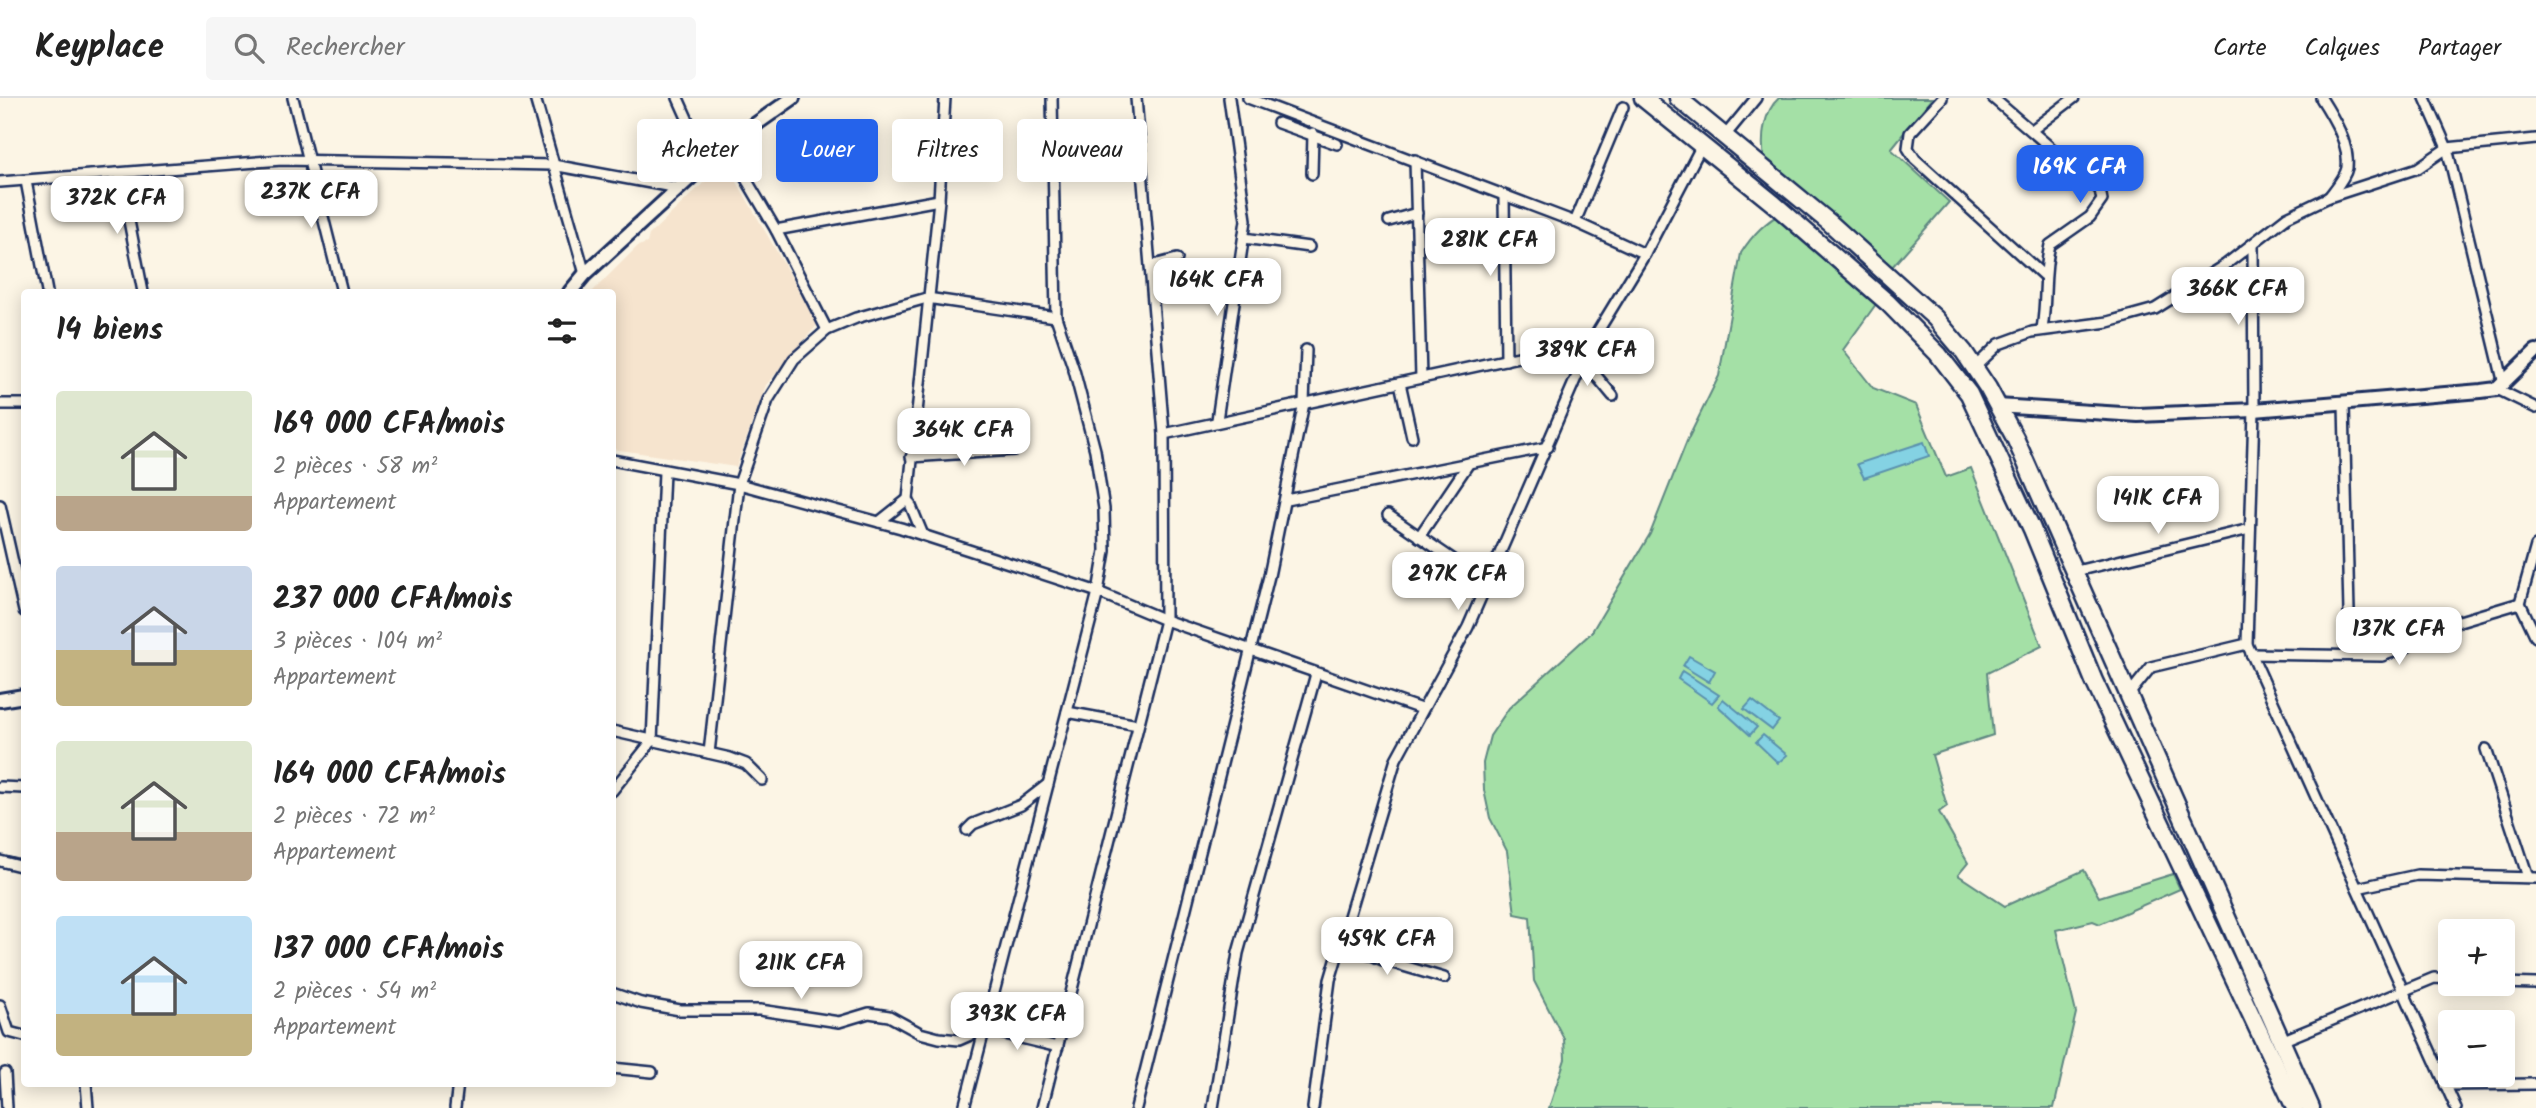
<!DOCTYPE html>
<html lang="fr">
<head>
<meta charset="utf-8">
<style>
  :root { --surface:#fff; --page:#f6f6f6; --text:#222; --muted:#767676; --line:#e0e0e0; --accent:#2563eb }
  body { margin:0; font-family:Kalam,sans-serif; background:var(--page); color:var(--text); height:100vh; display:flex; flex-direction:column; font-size:26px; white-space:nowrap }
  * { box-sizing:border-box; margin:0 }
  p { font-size:23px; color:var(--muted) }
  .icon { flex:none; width:38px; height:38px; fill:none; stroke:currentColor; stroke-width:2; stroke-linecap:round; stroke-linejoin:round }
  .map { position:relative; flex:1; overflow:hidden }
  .details { position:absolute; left:21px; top:191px; width:595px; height:798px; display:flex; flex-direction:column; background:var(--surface); border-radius:7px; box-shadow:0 4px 18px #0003 }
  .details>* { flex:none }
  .hud { position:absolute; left:637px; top:21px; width:665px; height:63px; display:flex; gap:14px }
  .controls { position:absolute; left:2438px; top:821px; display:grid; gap:14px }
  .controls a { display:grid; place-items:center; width:77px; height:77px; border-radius:7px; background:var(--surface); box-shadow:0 4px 18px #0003; font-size:35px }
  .price { position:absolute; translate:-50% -60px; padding:0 16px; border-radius:14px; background:#fff; color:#222; font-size:23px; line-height:46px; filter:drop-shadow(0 2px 4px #0008) }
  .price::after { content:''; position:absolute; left:50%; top:42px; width:21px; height:16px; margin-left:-10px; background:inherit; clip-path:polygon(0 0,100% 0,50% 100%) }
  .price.selected { background:var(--accent); color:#fff }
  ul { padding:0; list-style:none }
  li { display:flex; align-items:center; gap:21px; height:175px; padding:0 35px }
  li span { display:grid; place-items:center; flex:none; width:196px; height:140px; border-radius:7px; color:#555 }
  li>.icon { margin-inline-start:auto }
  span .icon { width:84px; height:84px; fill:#fffc; stroke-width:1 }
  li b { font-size:30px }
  h2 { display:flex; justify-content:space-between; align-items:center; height:84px; padding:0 35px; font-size:30px }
  .tag { padding:0 24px; border-radius:7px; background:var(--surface); box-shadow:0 4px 18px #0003; font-size:24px; line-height:63px }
  .tag.selected { background:var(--accent); color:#fff }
  header { display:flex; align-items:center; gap:42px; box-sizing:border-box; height:98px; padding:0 35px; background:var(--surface); border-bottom:2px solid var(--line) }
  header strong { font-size:33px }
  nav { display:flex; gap:38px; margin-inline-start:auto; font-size:24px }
  .search { width:490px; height:63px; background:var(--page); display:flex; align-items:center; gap:18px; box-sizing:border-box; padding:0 24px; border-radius:7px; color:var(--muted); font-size:26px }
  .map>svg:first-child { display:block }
</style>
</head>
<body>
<header>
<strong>Keyplace</strong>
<div class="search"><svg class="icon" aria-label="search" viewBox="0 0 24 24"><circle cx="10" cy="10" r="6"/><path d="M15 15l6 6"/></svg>Rechercher</div>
<nav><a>Carte</a><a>Calques</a><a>Partager</a></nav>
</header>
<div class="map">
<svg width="2536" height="1010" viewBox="0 0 2536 1010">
  <rect width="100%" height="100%" fill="#fcf5e5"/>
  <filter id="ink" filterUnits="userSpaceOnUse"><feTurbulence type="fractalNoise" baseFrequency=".0143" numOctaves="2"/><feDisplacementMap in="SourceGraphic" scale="14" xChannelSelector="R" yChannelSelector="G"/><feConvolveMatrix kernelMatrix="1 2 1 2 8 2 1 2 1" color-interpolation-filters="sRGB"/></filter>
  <g filter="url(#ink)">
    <polygon fill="#f6e4ce" points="729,70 818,226 766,287 736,369 613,351 612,194 592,194 638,148 647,145 649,137 718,71"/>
    <g fill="#a4e0a6" stroke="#608882" stroke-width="2">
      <path d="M1779,0H1932L1891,51L1949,104L1892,169L1764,61C1761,41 1763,14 1779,0Z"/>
      <path d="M1785,113L1884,195L1843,252L1873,290L1916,307L1946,379L1971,370L2042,548L1987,575L1993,637L1932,657L1947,708L1939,714L1968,765L1958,777L2005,808L2084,772L2099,799L2173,776L2180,791L2100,826L2093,823L2056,832L2076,915L2054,1010H1549L1565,961L1564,941L1534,883L1530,819L1515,816L1507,753L1490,720L1484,692L1483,665L1490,638L1509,610L1591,535L1650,436L1687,343L1719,278L1741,155C1753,136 1765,124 1785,113Z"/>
    </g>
    <g fill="#84d2e3" stroke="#5a91ae" stroke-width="2">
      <polygon points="1924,344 1929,358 1864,380 1857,366"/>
      <polygon points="1689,558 1715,573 1709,584 1683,568"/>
      <polygon points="1682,573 1719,597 1712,605 1678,581"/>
      <polygon points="1723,601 1757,629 1750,637 1718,608"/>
      <polygon points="1752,602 1779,623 1772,632 1744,611"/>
      <polygon points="1763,637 1787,657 1778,665 1756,644"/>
    </g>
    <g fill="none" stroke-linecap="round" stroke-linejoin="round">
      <defs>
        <g id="minor">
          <polyline points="293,0 342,194"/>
          <polyline points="535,0 585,176"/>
          <polyline points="678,0 707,65"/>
          <polyline points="1248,0 1575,124 1645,156"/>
          <polyline points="1942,0 1910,35 1908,50 1915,61 2043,177"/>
          <path d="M1993,0L2100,92L2102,102L2090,119L2050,147C2043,177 2047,201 2042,231"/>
          <path d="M2321,0C2333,19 2350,46 2347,70C2345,80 2335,91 2329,99"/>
          <polyline points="2425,0 2447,50 2504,286"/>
          <polyline points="1278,25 1337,46"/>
          <polyline points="2032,32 2074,0"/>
          <polyline points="1724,39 1756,0"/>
          <polyline points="726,47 776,132 827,232"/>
          <polyline points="1415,62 1421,280"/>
          <polyline points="1312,76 1313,35"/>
          <polyline points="120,77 143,194"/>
          <polyline points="26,83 47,194"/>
          <polyline points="0,84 282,62 553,67 678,90"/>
          <polyline points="1504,98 1506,262"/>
          <polyline points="1389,123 1417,115"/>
          <polyline points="1575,124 1623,9"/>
          <polyline points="776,132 939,102"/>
          <polyline points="1244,140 1309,149"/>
          <polyline points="2253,146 2254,312 2247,546 2456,1010"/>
          <polyline points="1150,168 1177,161"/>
          <polyline points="1584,263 1613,298"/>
          <polyline points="1974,270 1999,246 2032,234 2108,224 2155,211 2225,167 2287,119 2329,99 2418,70 2447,50 2536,41"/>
          <polyline points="1400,285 1412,339"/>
          <polyline points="2497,291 2536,310"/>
          <polyline points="0,306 24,306"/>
          <polyline points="2344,306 2350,556"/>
          <polyline points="1217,322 1246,122 1229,0"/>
          <polyline points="1164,336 1592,243"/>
          <polyline points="911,359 1014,352"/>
          <polyline points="612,362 739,386 901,430 1098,494 1165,522 1421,611"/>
          <polyline points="1286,402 1548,349"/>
          <polyline points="0,407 24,513"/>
          <polyline points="1388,417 1486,484"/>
          <polyline points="879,424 908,401"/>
          <polyline points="923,437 908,401 939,102 945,0"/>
          <polyline points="1419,439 1469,365"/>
          <polyline points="2072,474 2250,431"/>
          <polyline points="2520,505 2536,448"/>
          <polyline points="2251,556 2382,558 2407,549 2426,533 2520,505 2536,539"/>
          <polyline points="2127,599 2151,569 2247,546"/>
          <polyline points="1067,614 1138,627"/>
          <polyline points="612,633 730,660 746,666 762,682"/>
          <polyline points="2486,651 2528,779"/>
          <polyline points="709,655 739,386 768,302 794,261 827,232 856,220 927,200 1056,219"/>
          <polyline points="0,689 24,690"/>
          <polyline points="612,693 652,643 664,374"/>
          <polyline points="967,732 973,726 1021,707 1048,686"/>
          <polyline points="0,763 24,769"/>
          <polyline points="2357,790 2417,777 2536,780"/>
          <polyline points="1341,843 1383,862 1444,880"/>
          <polyline points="2502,885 2536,886"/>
          <polyline points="612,895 641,905 680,912 760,912 839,924 869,915 889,918 920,935 939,940 959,942 984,931 1058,949"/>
          <polyline points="0,907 9,934 24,938"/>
          <polyline points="2279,944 2434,880 2450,881"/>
          <polyline points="612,970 652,974"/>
          <polyline points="5,975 7,1010"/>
          <polyline points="86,985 88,1010"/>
          <polyline points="2445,987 2536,986"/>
          <polyline points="455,1010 458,985"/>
          <polyline points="964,1010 1098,494 1105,453 1104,411 1095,352 1074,272 1056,219 1052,0"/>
          <polyline points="1042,1010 1165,522 1164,336 1136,0"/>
          <polyline points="1136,1010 1269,478 1304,305 1306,252"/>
          <polyline points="1213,1010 1238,855 1316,576"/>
          <polyline points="1313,1010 1330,882 1396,661 1468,529 1592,243 1645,156 1701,49"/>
        </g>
        <polyline id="tertiary" points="1997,308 2138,317 2254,312 2481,293 2497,291 2536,253"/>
        <g id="secondary">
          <polyline points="570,194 585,176 726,47 793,0"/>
          <polyline points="0,602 24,598"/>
        </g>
        <g id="trunk">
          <polyline points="1643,0 1774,106 1888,205 1938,256 1969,296 2032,431 2094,583 2295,1010"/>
          <polyline points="1678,0 1830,125 1935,220 1964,254 1988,290 2015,340 2311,1010"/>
        </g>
      </defs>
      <use href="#minor" stroke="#1b2f5e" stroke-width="14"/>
      <use href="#tertiary" stroke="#1b2f5e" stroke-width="18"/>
      <use href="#secondary" stroke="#1b2f5e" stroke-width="18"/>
      <use href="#trunk" stroke="#1b2f5e" stroke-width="21"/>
      <use href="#minor" stroke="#fcf5e5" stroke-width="9"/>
      <use href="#tertiary" stroke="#fcf5e5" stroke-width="12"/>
      <use href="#secondary" stroke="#fcf5e5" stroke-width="12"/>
      <use href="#trunk" stroke="#fcf5e5" stroke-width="16"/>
    </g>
  </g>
</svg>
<div class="controls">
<a>+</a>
<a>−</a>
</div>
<b class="price selected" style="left:2080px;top:107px">169K CFA</b>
<b class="price" style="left:311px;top:132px">237K CFA</b>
<b class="price" style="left:117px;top:138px">372K CFA</b>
<b class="price" style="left:1490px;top:180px">281K CFA</b>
<b class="price" style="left:1217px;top:220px">164K CFA</b>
<b class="price" style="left:2238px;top:229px">366K CFA</b>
<b class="price" style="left:1587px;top:290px">389K CFA</b>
<b class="price" style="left:964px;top:370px">364K CFA</b>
<b class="price" style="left:2158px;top:438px">141K CFA</b>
<b class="price" style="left:1458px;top:514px">297K CFA</b>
<b class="price" style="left:2399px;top:569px">137K CFA</b>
<b class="price" style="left:1387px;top:879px">459K CFA</b>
<b class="price" style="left:801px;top:903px">211K CFA</b>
<b class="price" style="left:1017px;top:954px">393K CFA</b>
<div class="hud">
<a class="tag">Acheter</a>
<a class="tag selected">Louer</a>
<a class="tag">Filtres</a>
<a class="tag">Nouveau</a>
</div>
<section class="details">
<h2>14 biens<svg class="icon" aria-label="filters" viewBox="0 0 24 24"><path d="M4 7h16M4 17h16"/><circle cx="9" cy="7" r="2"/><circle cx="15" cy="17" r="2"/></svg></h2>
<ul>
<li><span style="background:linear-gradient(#dfe7d0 75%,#b9a48a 0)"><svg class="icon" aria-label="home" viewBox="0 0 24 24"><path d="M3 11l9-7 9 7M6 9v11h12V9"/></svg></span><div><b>169 000 CFA/mois</b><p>2 pièces · 58 m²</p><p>Appartement</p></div></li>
<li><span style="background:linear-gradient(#c9d6e8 60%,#c2b280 0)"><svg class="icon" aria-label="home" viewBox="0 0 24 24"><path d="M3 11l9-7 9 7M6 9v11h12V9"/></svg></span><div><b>237 000 CFA/mois</b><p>3 pièces · 104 m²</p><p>Appartement</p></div></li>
<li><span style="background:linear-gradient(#dfe7d0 65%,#b9a48a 0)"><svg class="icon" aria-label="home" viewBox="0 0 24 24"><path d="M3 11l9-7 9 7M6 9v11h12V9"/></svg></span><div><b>164 000 CFA/mois</b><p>2 pièces · 72 m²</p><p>Appartement</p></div></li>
<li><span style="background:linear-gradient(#bfe0f5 70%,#c2b280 0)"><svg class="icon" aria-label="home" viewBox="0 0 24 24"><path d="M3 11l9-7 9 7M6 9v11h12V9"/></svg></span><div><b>137 000 CFA/mois</b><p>2 pièces · 54 m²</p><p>Appartement</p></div></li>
</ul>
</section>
</div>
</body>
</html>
